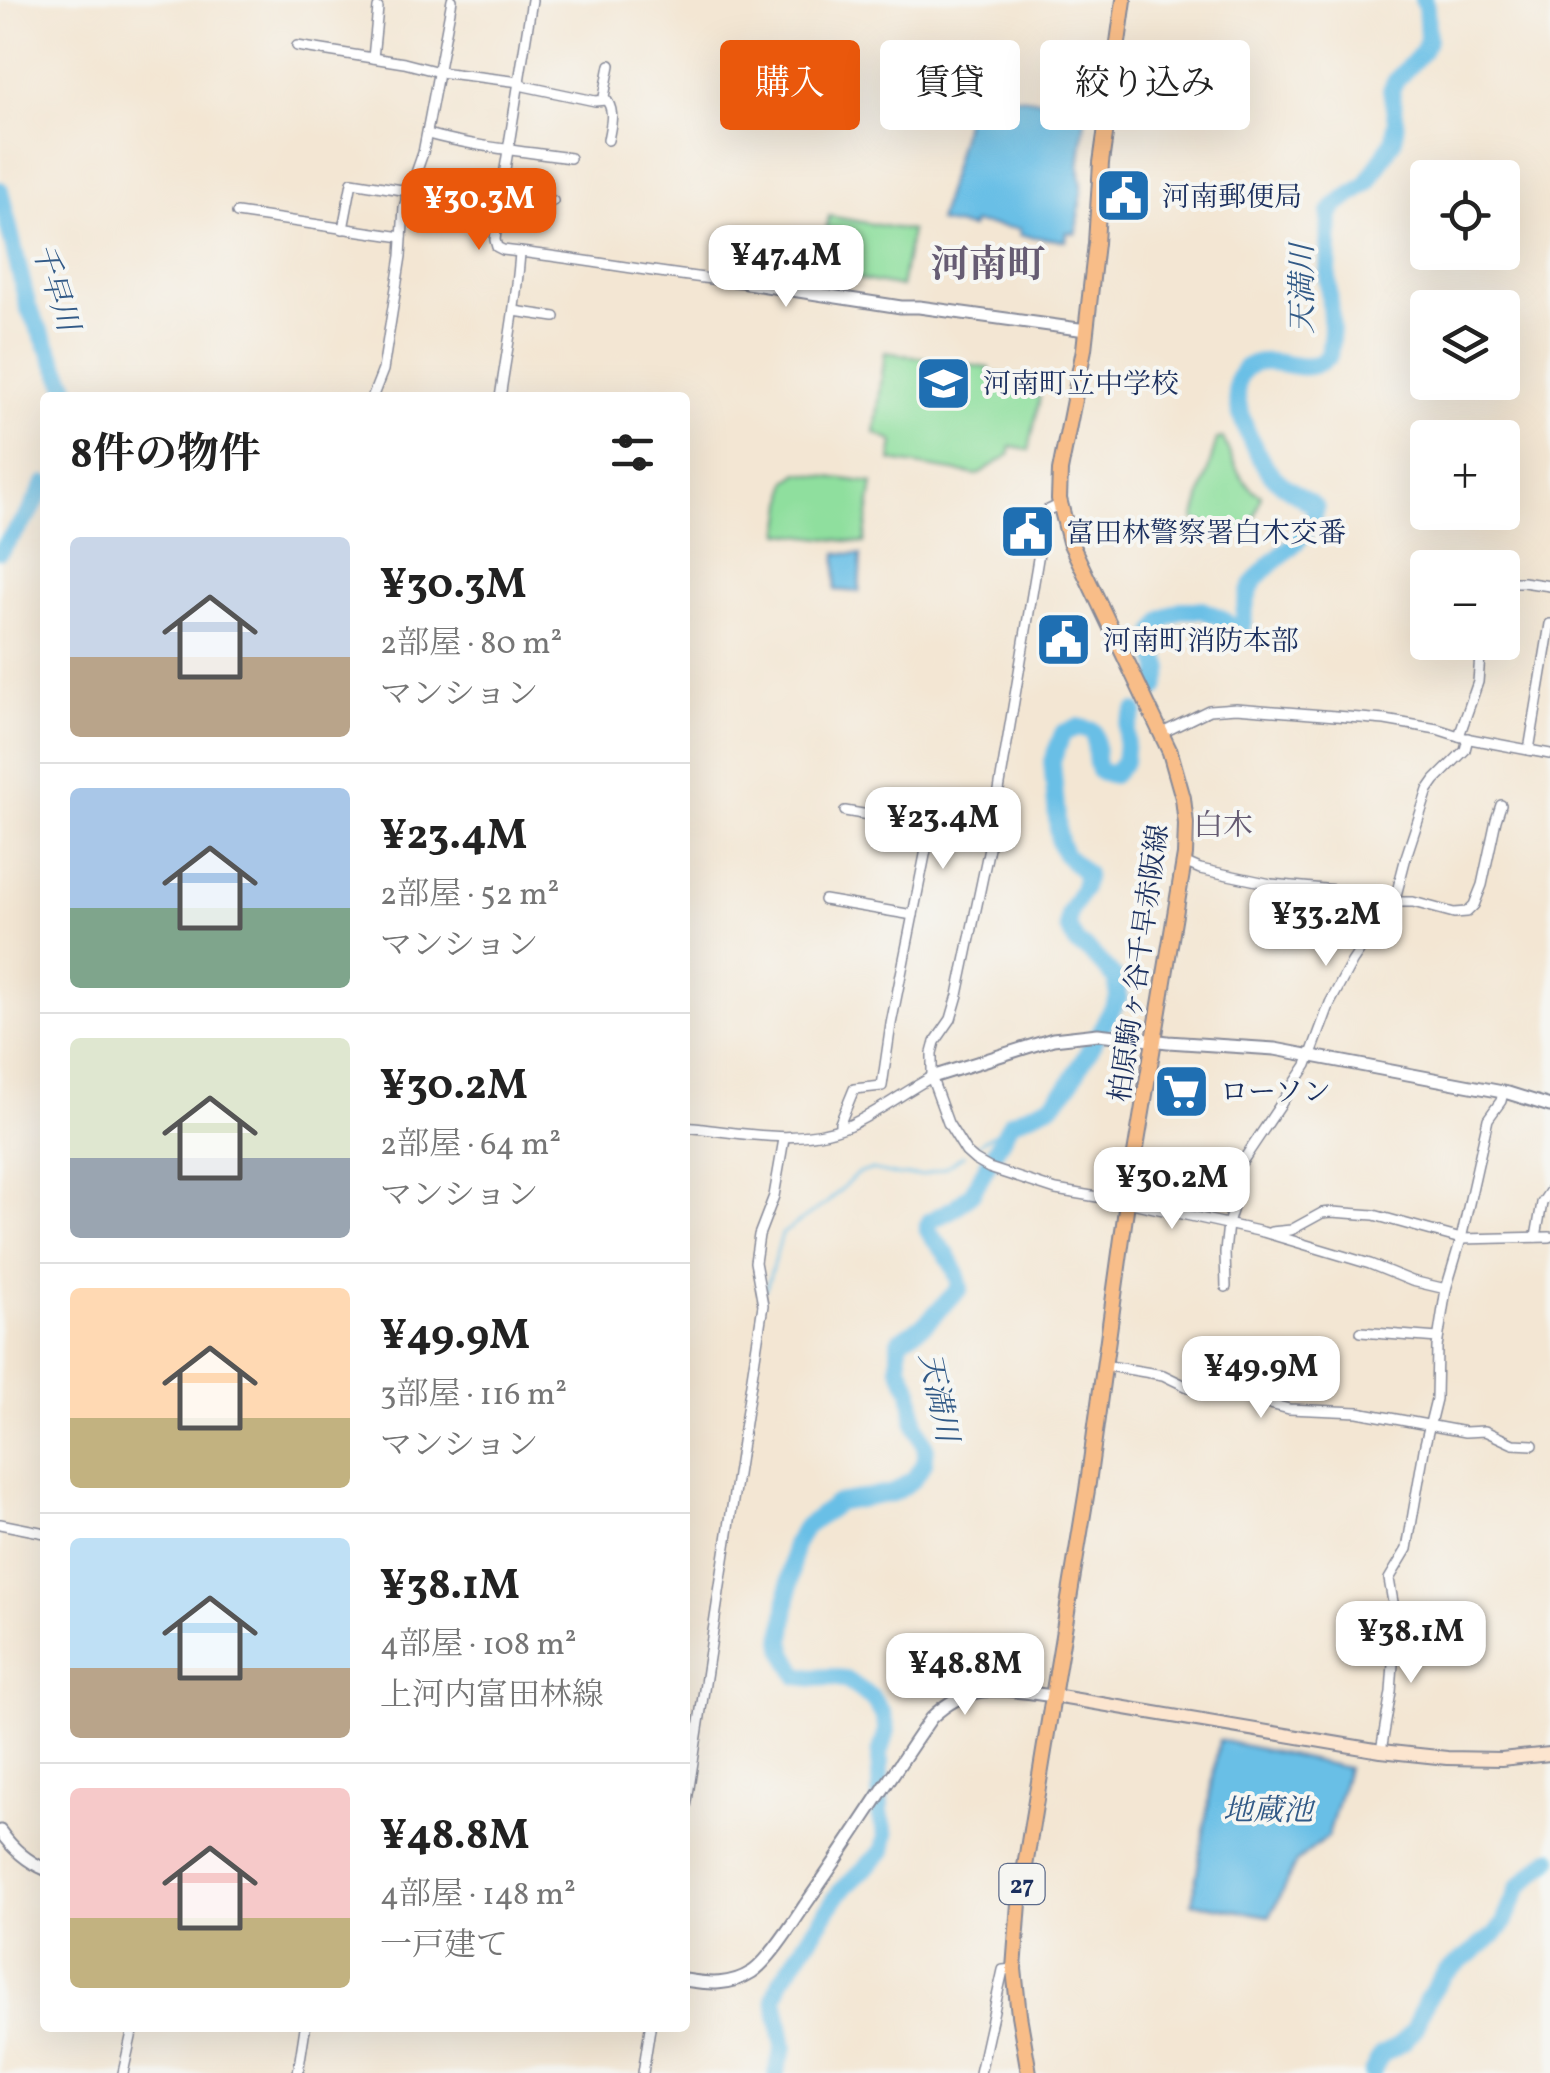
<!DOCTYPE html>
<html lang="ja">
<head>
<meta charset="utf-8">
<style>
  :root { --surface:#fff; --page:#f6f6f6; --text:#222; --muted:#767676; --line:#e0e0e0; --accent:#ea580c }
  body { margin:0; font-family:Vollkorn,"Noto Serif JP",serif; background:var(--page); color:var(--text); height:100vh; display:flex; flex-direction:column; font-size:38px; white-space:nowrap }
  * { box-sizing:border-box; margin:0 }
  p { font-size:32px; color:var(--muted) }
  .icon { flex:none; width:55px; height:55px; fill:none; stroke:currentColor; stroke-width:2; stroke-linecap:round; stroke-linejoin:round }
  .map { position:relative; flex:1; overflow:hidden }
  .details { position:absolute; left:40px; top:392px; width:650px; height:1640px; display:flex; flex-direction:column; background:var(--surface); border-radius:10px; box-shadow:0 10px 40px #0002 }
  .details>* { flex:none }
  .top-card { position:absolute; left:720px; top:40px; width:680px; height:90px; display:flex; gap:20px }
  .controls { position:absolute; left:1410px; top:160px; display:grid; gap:20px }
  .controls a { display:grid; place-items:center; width:110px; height:110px; border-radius:10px; background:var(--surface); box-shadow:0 10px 40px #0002; font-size:50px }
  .price { position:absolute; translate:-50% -85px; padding:0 22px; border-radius:20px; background:#fff; color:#222; font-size:32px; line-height:65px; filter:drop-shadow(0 2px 5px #0008) }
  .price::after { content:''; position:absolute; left:50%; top:60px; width:30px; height:22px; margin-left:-15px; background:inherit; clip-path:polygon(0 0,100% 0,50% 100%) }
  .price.on { background:var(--accent); color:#fff }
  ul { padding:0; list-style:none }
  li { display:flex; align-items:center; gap:30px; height:250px; padding:0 30px }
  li+li { border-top:2px solid var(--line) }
  li span { display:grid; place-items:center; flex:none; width:280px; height:200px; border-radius:10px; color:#555 }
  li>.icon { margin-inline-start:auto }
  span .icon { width:120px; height:120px; fill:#fffc; stroke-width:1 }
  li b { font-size:42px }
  h2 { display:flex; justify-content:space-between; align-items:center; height:120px; padding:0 30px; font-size:42px }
  .tag { padding:0 35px; border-radius:10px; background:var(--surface); box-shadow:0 10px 40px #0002; font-size:35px; line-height:90px }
  .tag.on { background:var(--accent); color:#fff }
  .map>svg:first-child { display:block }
</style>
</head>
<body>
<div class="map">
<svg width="1550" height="2073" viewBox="0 0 1550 2073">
  <rect width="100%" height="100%" fill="#f6f6f2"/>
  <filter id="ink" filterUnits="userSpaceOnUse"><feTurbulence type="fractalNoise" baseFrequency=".01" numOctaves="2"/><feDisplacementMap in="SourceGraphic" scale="20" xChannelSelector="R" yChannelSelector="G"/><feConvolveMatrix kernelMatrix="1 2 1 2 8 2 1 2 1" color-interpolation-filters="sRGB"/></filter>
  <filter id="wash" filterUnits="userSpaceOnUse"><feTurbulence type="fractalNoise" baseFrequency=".0048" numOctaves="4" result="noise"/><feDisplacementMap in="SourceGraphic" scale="40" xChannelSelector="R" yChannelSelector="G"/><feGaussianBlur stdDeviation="2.25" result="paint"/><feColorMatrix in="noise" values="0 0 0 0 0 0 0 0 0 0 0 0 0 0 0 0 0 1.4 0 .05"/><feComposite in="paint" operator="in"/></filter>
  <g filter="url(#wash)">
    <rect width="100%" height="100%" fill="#f3e6d3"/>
    <g fill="#8fdf9e" stroke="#55877e" stroke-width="2.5">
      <polygon points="829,216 911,231 901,287 818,271"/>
      <polygon points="885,352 989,368 989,373 1033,379 1030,394 1040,397 1029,450 1011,447 1009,455 977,475 891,461 894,442 875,433"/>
      <path d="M1223,438C1232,458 1240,485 1261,495L1249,537L1194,520L1217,439Z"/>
      <polygon points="799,473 873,483 864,543 781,533 788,481"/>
    </g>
    <g fill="#69bfe6" stroke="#4277a2" stroke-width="2.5">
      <polygon points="979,91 1080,106 1086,110 1079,167 1082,187 1076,233 1067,232 1066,241 1020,235 1020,229 973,223 971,228 938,222 972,95"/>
      <polygon points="837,553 861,555 859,592 835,590"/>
      <polygon points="1219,1740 1347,1768 1328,1836 1296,1862 1270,1916 1192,1903"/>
    </g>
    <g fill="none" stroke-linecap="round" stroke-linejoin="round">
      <g stroke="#69bfe6" stroke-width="2.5">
        <polyline points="971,1149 1011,1122"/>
        <polyline points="766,1289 782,1234 828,1202 858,1173 872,1170 898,1176 923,1175 944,1168 964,1155"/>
      </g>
      <g stroke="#69bfe6" stroke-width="18">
        <polyline points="0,190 28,307 67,386 67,398"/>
        <polyline points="0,551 30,513 45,484"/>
        <path d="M1156,688L1161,669L1153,645L1156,632L1164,619L1181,610H1202L1221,618L1231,627H1242C1245,611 1245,595 1255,581C1273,556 1310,541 1316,508C1301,494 1280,487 1268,470C1251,447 1210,365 1263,362C1289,360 1305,377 1329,356L1332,331L1328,279L1330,213L1337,205L1367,184L1394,139L1396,121L1391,89L1397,79L1422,52L1428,39L1426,7L1423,0"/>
        <path d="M776,2073L784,2047L775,1998L781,1981L839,1893L883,1851L886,1835L880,1814V1754L887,1730L883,1714L872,1698L846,1680L832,1677L814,1678L798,1676L785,1652L783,1641L794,1545L804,1528L837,1503L893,1493L914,1479L924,1463L926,1449L915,1423L911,1390L899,1366V1341L926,1323L960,1288C958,1276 954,1266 947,1255C940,1245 932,1240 927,1228L930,1221L956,1207L972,1193L1011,1122L1052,1104L1068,1087L1119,997L1115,978L1088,950L1077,944L1068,927L1069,914L1082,890L1086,874L1065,855L1059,842L1052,761L1063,733L1078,727L1093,731C1098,746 1093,756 1099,771L1113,775L1124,762L1127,728L1135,712"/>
        <polyline points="1372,2073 1381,2055 1402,2043 1414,2030 1427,1999 1445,1973 1495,1935 1504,1923 1519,1887 1550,1859"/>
      </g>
    </g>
  </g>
  <g filter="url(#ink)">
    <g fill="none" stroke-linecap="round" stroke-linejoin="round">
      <defs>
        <g id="minor">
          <path d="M532,0L498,213L495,240L497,247L503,250C585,259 665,275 747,283"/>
          <polyline points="297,46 404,63 439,72 520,82"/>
          <polyline points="373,58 378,8"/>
          <polyline points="519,85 595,101 606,100"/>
          <path d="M428,134C475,147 522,151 570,158"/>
          <path d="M608,140C611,123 616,110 604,97L610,65"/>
          <polyline points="502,193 553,201"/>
          <polyline points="406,198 414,201 499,212"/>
          <polyline points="237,213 402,237"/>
          <polyline points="343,229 352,182 408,191"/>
          <polyline points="514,311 555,317"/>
          <polyline points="372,398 383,370 401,256 404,207 423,153 452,0"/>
          <path d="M500,398C507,349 517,301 520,252"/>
          <polyline points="1059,505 1046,511 991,838 958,995 951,1019 935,1042 932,1053 932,1079 948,1123 966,1152 975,1160 989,1168 1056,1190 1127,1202 1263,1232 1370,1264 1412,1281 1446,1289"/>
          <polyline points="1502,582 1523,582 1550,586"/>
          <polyline points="1162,733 1209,710 1236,708 1385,720 1437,729 1465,738 1550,754"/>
          <polyline points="1459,736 1478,682 1481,642"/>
          <polyline points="1529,750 1550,624"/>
          <polyline points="845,811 921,824 929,826 930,830 991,838"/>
          <polyline points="1184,862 1200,869 1271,884 1356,892 1395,902 1413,902 1454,913 1467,912 1474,905 1482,885 1496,820 1501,805"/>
          <polyline points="824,900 913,915"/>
          <path d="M685,1127C739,1132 797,1147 850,1125C879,1112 904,1092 932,1077"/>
          <polyline points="840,1128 840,1123 854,1089 882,1086 891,1024 930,830"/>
          <polyline points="1271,1232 1291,1230 1322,1213 1332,1212 1374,1215 1461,1239 1550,1237"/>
          <polyline points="1536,1237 1542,1203 1550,1191"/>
          <polyline points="1226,1287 1225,1252 1228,1224 1235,1201 1240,1165 1307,1065 1330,1003 1352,962 1364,944 1393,907 1406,857 1428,790 1435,780 1465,750 1468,738"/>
          <polyline points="1361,1332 1438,1338"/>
          <polyline points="1103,1365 1163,1375 1192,1389 1229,1393 1289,1409 1358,1412 1465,1432 1485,1431 1513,1444 1533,1445"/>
          <polyline points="0,1524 45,1533"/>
          <polyline points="1381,1751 1391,1692 1394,1649 1395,1614 1389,1579 1407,1549 1425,1444 1436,1399 1437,1347 1446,1289 1461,1239 1488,1119 1501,1101 1503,1092"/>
          <polyline points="685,1814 763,1305 755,1262 759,1235 774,1196 784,1139"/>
          <polyline points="123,2073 133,2028"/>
          <polyline points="298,2073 305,2028"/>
          <polyline points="643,2073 650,2028"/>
          <polyline points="980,2073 1003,1970 1014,1969"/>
        </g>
        <g id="tertiary">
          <polyline points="747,283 901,307 919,307 1086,330"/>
          <polyline points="932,1077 1053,1039 1098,1034 1168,1042 1275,1049 1508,1093 1550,1106"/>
          <path d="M0,1831C12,1848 26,1861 45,1869"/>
          <path d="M685,1980C709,1984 730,1986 752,1972C769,1961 793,1923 805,1905C848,1844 888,1780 931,1718C970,1680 1004,1690 1054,1696"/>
        </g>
        <polyline id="secondary" points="1054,1696 1381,1751 1447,1758 1501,1759 1550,1754"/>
        <polyline id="primary" points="1029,2073 1019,2015 1014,1969 1019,1903 1087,1490 1127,1202 1185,855 1186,824 1183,798 1170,752 1070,542 1059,499 1060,471 1084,349 1096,243 1101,163 1124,0"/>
      </defs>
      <use href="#minor" stroke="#878a98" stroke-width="12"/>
      <use href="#tertiary" stroke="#878a98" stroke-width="15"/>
      <use href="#secondary" stroke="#878a98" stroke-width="16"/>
      <use href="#primary" stroke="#878a98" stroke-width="18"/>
      <use href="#minor" stroke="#fff" stroke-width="9"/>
      <use href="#tertiary" stroke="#fff" stroke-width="11"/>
      <use href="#secondary" stroke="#fce5cf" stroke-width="12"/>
      <use href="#primary" stroke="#f8bd88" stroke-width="14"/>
    </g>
  </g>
  <defs>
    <symbol id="civic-square" viewBox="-11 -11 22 22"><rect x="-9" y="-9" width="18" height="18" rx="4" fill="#1f6fb2" stroke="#f6f6f2"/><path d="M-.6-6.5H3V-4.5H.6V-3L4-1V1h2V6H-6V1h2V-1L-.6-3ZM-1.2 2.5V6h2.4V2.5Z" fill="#fff"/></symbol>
    <symbol id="school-square" viewBox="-11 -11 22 22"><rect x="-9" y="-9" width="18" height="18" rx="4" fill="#1f6fb2" stroke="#f6f6f2"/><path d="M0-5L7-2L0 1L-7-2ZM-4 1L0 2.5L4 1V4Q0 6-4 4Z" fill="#fff"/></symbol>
    <symbol id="supermarket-square" viewBox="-11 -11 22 22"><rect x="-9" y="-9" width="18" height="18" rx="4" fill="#1f6fb2" stroke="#f6f6f2"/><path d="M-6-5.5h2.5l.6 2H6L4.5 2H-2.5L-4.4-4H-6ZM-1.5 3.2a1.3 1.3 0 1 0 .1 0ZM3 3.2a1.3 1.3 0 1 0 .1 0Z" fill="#fff"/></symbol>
  </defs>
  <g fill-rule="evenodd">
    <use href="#civic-square" x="1092" y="164" width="63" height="63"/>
    <use href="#school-square" x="912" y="352" width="63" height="63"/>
    <use href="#civic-square" x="996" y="500" width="63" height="63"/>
    <use href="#civic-square" x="1032" y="608" width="63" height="63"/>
    <use href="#supermarket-square" x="1150" y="1060" width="63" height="63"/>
  </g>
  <g text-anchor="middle" stroke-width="8" stroke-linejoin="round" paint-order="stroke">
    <rect fill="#f6f6f2" stroke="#5d6b8a" stroke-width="2.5" x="999.5" y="1864" width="45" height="40" rx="8"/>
    <g font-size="25" font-weight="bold" fill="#1b2f5e">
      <text x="1022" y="1893">27</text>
    </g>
    <g font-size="28" fill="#1b2f5e" stroke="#f6f6f2" text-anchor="start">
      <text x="1162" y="206">河南郵便局</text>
      <text x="983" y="393">河南町立中学校</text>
      <text x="1066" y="542">富田林警察署白木交番</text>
      <text x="1103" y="650">河南町消防本部</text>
      <text x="1220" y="1101">ローソン</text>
    </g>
    <g font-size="28" fill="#1b2f5e" stroke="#f6f6f2">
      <text transform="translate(1138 963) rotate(-82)" y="10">柏原駒ヶ谷千早赤阪線</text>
    </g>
    <g font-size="30" font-style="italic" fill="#325a87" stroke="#f6f6f2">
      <text transform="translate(56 287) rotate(72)" y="10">千早川</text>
      <text transform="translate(1302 289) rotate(-90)" y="10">天満川</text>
      <text transform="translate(939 1397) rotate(78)" y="10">天満川</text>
      <text x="1268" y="1820">地蔵池</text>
    </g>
    <g font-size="30" fill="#665c73" stroke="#f6f6f2">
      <text x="1223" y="835">白木</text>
    </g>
    <g font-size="38" font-weight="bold" fill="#665c73" stroke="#f6f6f2">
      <text x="988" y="277">河南町</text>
    </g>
  </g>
</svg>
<div class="controls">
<a><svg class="icon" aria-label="locate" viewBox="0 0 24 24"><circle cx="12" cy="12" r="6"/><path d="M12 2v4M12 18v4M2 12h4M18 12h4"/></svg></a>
<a><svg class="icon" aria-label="layers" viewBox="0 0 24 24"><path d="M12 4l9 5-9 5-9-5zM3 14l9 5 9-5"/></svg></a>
<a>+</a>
<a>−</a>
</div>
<b class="price on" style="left:479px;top:253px">¥30.3M</b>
<b class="price" style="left:786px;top:310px">¥47.4M</b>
<b class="price" style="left:943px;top:872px">¥23.4M</b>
<b class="price" style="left:1326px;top:969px">¥33.2M</b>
<b class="price" style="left:1172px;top:1232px">¥30.2M</b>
<b class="price" style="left:1261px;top:1421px">¥49.9M</b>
<b class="price" style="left:1411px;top:1686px">¥38.1M</b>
<b class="price" style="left:965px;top:1718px">¥48.8M</b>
<div class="top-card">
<a class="tag on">購入</a>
<a class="tag">賃貸</a>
<a class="tag">絞り込み</a>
</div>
<section class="details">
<h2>8件の物件<svg class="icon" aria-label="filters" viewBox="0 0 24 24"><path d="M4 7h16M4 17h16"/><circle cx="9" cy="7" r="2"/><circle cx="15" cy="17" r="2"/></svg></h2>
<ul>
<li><span style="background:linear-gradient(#c9d6e8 60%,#b9a48a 0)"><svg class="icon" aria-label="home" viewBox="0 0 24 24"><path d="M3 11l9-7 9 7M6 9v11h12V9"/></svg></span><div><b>¥30.3M</b><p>2部屋 · 80 m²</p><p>マンション</p></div></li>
<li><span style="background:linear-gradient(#a9c7e8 60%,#7fa58c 0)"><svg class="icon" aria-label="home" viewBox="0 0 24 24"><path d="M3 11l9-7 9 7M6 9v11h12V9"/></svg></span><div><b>¥23.4M</b><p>2部屋 · 52 m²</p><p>マンション</p></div></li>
<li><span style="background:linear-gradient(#dfe7d0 60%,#9aa5b1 0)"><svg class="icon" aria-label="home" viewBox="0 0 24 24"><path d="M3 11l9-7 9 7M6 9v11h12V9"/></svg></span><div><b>¥30.2M</b><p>2部屋 · 64 m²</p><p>マンション</p></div></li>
<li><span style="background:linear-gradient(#ffd9b3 65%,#c2b280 0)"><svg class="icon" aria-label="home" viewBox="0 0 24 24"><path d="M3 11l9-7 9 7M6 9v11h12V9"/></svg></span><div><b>¥49.9M</b><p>3部屋 · 116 m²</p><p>マンション</p></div></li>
<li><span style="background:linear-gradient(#bfe0f5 65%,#b9a48a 0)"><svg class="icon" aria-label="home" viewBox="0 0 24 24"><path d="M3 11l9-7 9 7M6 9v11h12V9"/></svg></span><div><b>¥38.1M</b><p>4部屋 · 108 m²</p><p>上河内富田林線</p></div></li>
<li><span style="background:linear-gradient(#f6c9c9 65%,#c2b280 0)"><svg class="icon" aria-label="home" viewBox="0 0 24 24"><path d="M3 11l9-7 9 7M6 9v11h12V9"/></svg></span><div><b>¥48.8M</b><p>4部屋 · 148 m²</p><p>一戸建て</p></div></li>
</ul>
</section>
</div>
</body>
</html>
